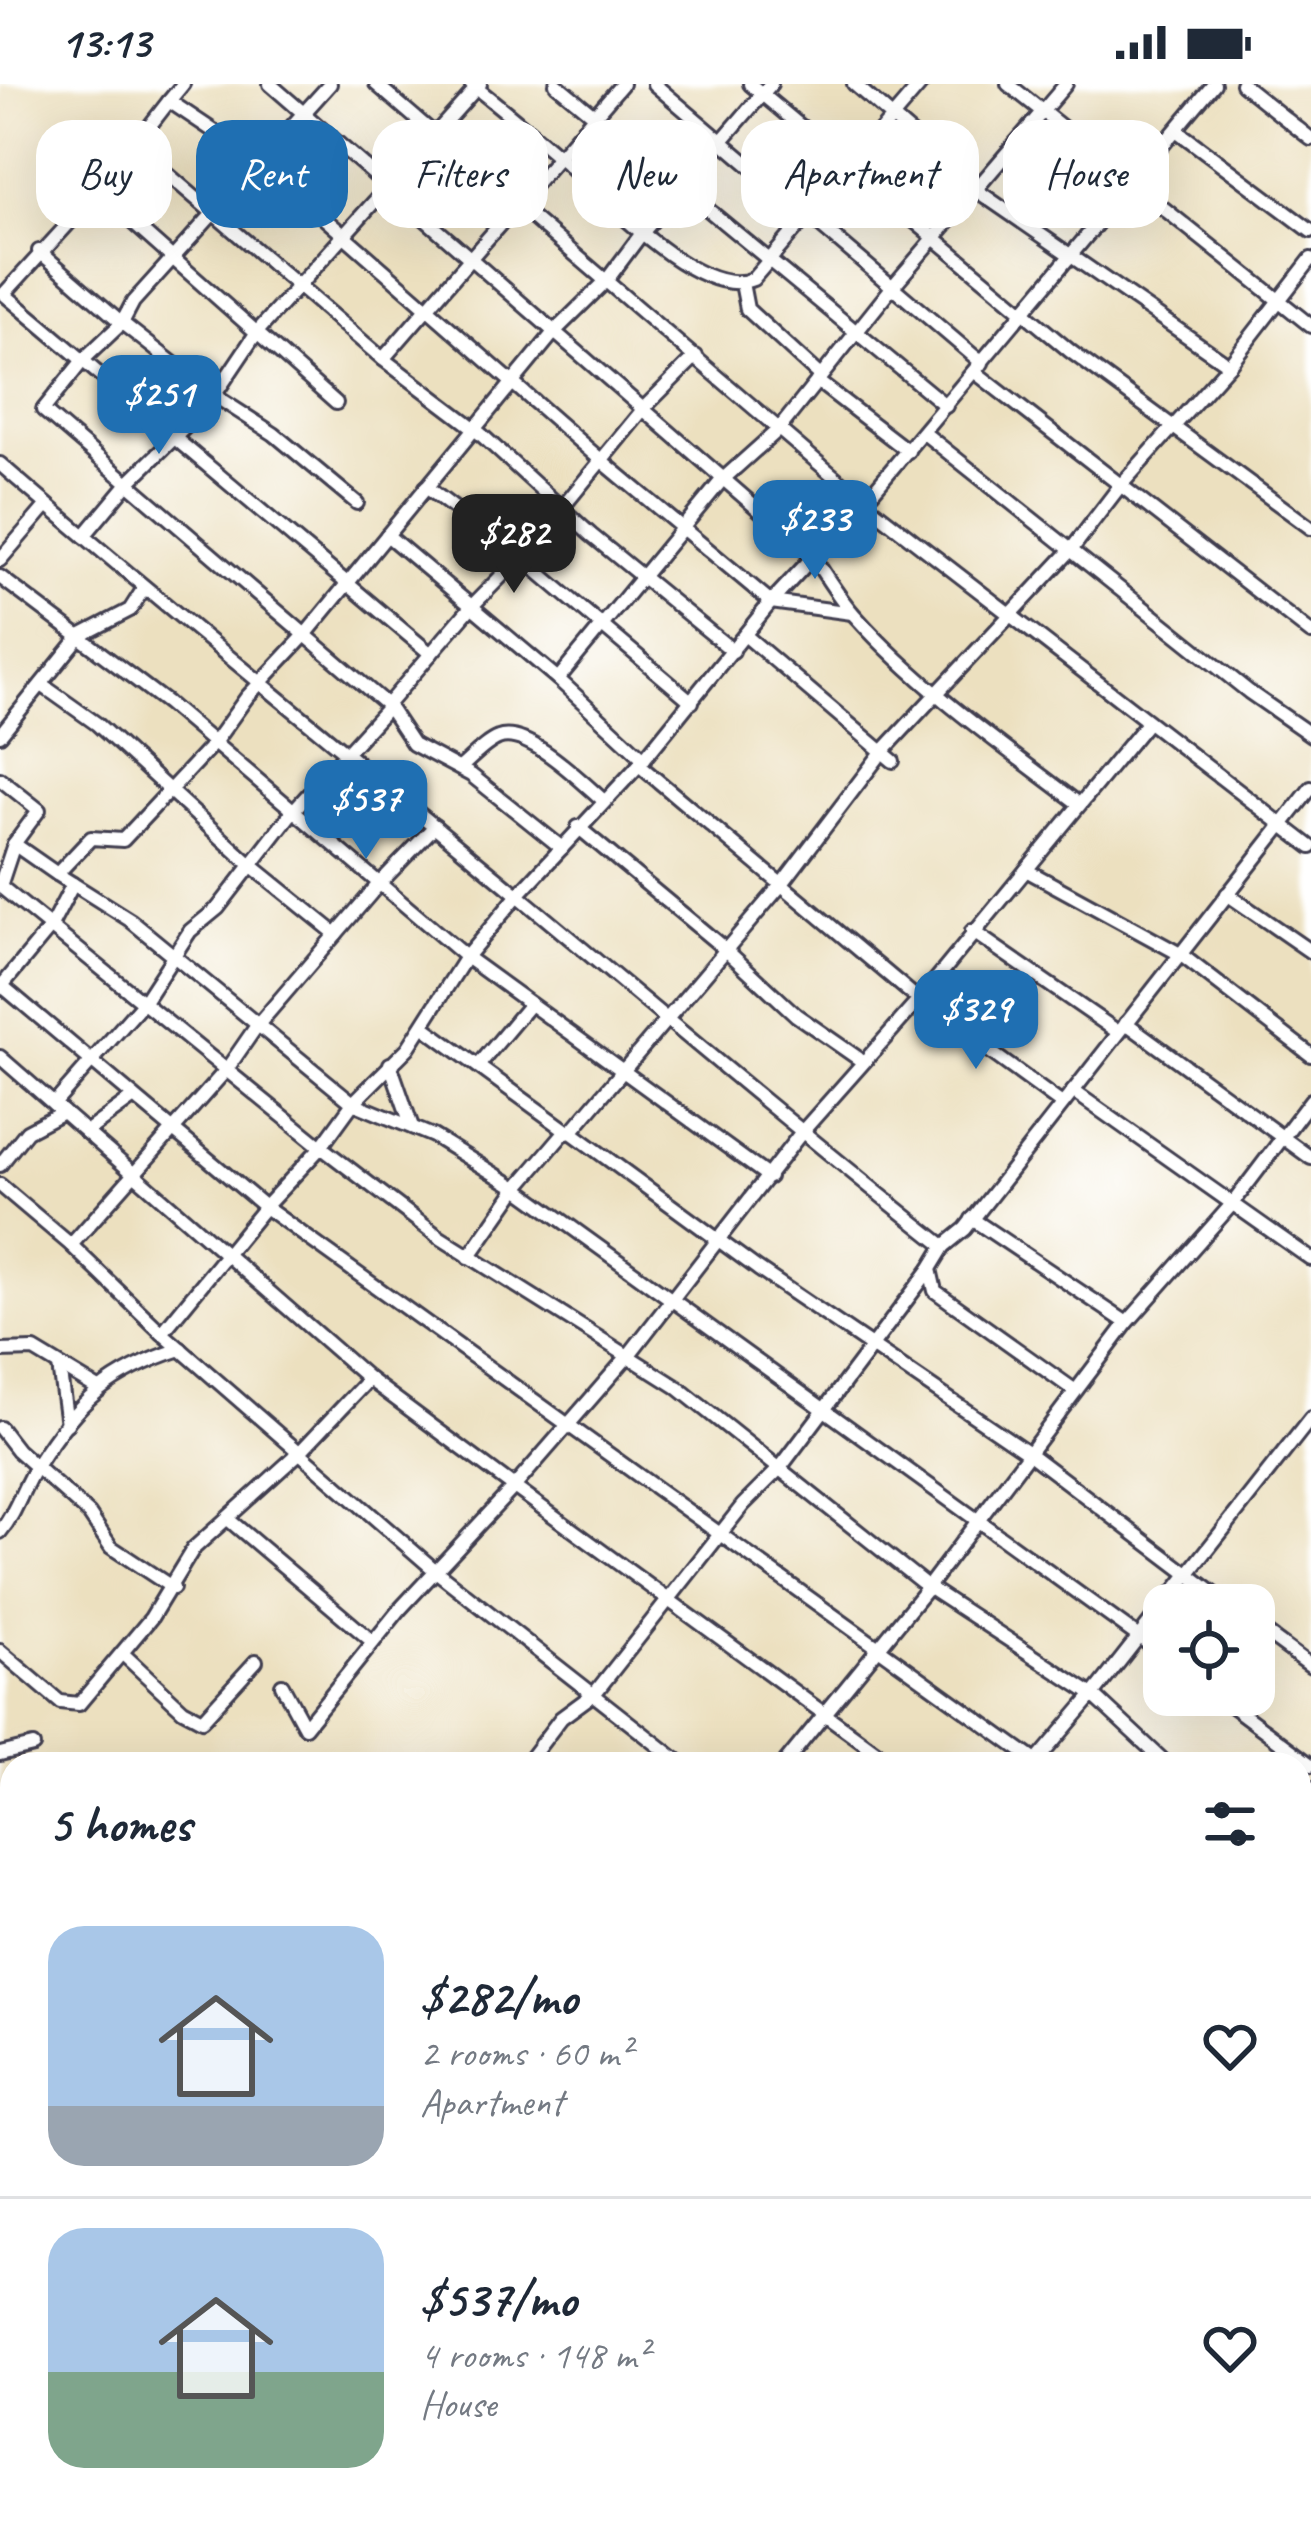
<!DOCTYPE html>
<html lang="en">
<head>
<meta charset="utf-8">
<style>
  :root { --surface:#fff; --page:#f6f6f7; --text:#1f2937; --muted:#747a83; --line:#e0e1e3; --accent:#1f6fb2 }
  body { margin:0; font-family:Caveat,sans-serif; background:var(--page); color:var(--text); height:100vh; display:flex; flex-direction:column; font-size:45px; white-space:nowrap }
  * { box-sizing:border-box; margin:0 }
  p { font-size:39px; color:var(--muted) }
  .icon { flex:none; width:66px; height:66px; fill:none; stroke:currentColor; stroke-width:2; stroke-linecap:round; stroke-linejoin:round }
  .map { position:relative; flex:1; overflow:hidden }
  .drawer { position:absolute; left:0px; top:1668px; width:1311px; height:771px; display:flex; flex-direction:column; background:var(--surface); border-radius:36px 36px 0 0; box-shadow:0 12px 48px #0002 }
  .drawer>* { flex:none }
  .banner { position:absolute; left:36px; top:36px; width:1239px; height:108px; display:flex; gap:24px }
  .controls { position:absolute; left:1143px; top:1500px; display:grid; gap:24px }
  .controls a { display:grid; place-items:center; width:132px; height:132px; border-radius:24px; background:var(--surface); box-shadow:0 12px 48px #0002; font-size:60px }
  .price { position:absolute; translate:-50% -102px; padding:0 27px; border-radius:24px; background:var(--accent); color:#fff; font-size:39px; line-height:78px; filter:drop-shadow(0 3px 6px #0008) }
  .price::after { content:''; position:absolute; left:50%; top:72px; width:36px; height:27px; margin-left:-18px; background:inherit; clip-path:polygon(0 0,100% 0,50% 100%) }
  .price.current { background:#222; color:#fff }
  ul { padding:0; list-style:none }
  li { display:flex; align-items:center; gap:36px; height:300px; padding:0 48px }
  li+li { border-top:3px solid var(--line) }
  li span { display:grid; place-items:center; flex:none; width:336px; height:240px; border-radius:36px; color:#555 }
  li>.icon { margin-inline-start:auto }
  span .icon { width:144px; height:144px; fill:#fffc; stroke-width:1 }
  li b { font-size:51px }
  h2 { display:flex; justify-content:space-between; align-items:center; height:144px; padding:0 48px; font-size:51px }
  .chip { padding:0 42px; border-radius:36px; background:var(--surface); box-shadow:0 12px 48px #0002; font-size:42px; line-height:108px }
  .chip.current { background:var(--accent); color:#fff }
  .status { display:flex; justify-content:space-between; align-items:center; height:84px; padding:0 60px; background:var(--surface); direction:ltr }
  .status svg { height:33px; fill:currentColor }
  .map>svg:first-child { display:block }
</style>
</head>
<body>
<div class="status"><b>13:13</b><svg viewBox="0 0 49 12"><path d="M0 12V9h3v3zM5 12V6h3v6zM10 12V3h3v9zM15 12V0h3v12zM26 1h20v11H26zM47 4h2v5h-2z"/></svg></div>
<div class="map">
<svg width="1311" height="2438" viewBox="0 0 1311 2438">
  <rect width="100%" height="100%" fill="#fff"/>
  <filter id="ink" filterUnits="userSpaceOnUse"><feTurbulence type="fractalNoise" baseFrequency=".00833" numOctaves="2"/><feDisplacementMap in="SourceGraphic" scale="24" xChannelSelector="R" yChannelSelector="G"/><feConvolveMatrix kernelMatrix="1 2 1 2 8 2 1 2 1" color-interpolation-filters="sRGB"/></filter>
  <filter id="wash" filterUnits="userSpaceOnUse"><feTurbulence type="fractalNoise" baseFrequency=".004" numOctaves="4" result="noise"/><feDisplacementMap in="SourceGraphic" scale="48" xChannelSelector="R" yChannelSelector="G"/><feGaussianBlur stdDeviation="2.7" result="paint"/><feColorMatrix in="noise" values="0 0 0 0 0 0 0 0 0 0 0 0 0 0 0 0 0 1.4 0 .05"/><feComposite in="paint" operator="in"/></filter>
  <g filter="url(#wash)">
    <rect width="100%" height="100%" fill="#ece0bf"/>
    <g fill="#8ed088" stroke="#587962" stroke-width="3">
      <polygon points="12,1777 12,1901 0,1905 0,1778"/>
      <polygon points="1299,1860 1311,1868 1311,2438 0,2438 0,2031 12,2031 12,2427 1299,2427"/>
    </g>
    <g fill="none" stroke-linecap="round" stroke-linejoin="round">
      <g stroke="#4fa5cc" stroke-width="3">
        <polyline points="0,1887 12,1885"/>
        <polyline points="1299,1954 1311,1951"/>
        <polyline points="1299,2419 1311,2425"/>
        <polyline points="1105,2438 1117,2427"/>
      </g>
      <g stroke="#4fa5cc" stroke-width="21">
        <path d="M13,2438C28,2422 55,2430 74,2438"/>
        <polyline points="512,2438 518,2427"/>
        <polyline points="842,2438 847,2427"/>
      </g>
    </g>
  </g>
  <g filter="url(#ink)">
    <g fill="none" stroke-linecap="round" stroke-linejoin="round">
      <defs>
        <g id="street">
          <polyline points="183,0 169,17 260,78 602,377 771,518 852,529"/>
          <path d="M270,0L813,473C827,493 840,516 857,534C921,605 1003,662 1079,720"/>
          <polyline points="330,0 133,218 122,239 84,275 43,326 387,621 413,660 471,691 562,764"/>
          <polyline points="376,0 864,418 1311,763"/>
          <path d="M471,0C500,22 529,47 557,71C596,104 697,219 753,195L921,0"/>
          <polyline points="556,0 946,322"/>
          <polyline points="654,0 982,279"/>
          <polyline points="750,0 1070,267 1311,444"/>
          <polyline points="854,0 976,106 1229,281"/>
          <polyline points="1008,0 1311,242"/>
          <polyline points="1242,0 1311,55"/>
          <polyline points="169,17 103,102 4,210 431,570"/>
          <polyline points="1176,46 1311,147"/>
          <polyline points="135,62 383,275 474,344 591,451 733,567"/>
          <polyline points="133,139 336,319"/>
          <polyline points="39,167 122,239 215,312 274,350 357,419"/>
          <polyline points="742,199 747,225 820,292"/>
          <polyline points="383,275 622,0"/>
          <polyline points="975,288 1311,549"/>
          <polyline points="817,297 908,367"/>
          <polyline points="924,349 1249,608 1311,651"/>
          <path d="M0,380C155,515 316,643 474,775C631,904 784,1036 944,1162"/>
          <polyline points="426,403 535,485 692,618"/>
          <polyline points="387,451 558,595 644,675"/>
          <polyline points="84,452 129,398 208,321 257,248 480,0"/>
          <polyline points="0,476 47,421 44,418"/>
          <polyline points="0,493 167,619 466,873 769,1093"/>
          <polyline points="746,552 893,677"/>
          <polyline points="558,595 722,396 779,345 894,201 1066,0"/>
          <polyline points="42,601 97,640 252,782 336,850"/>
          <polyline points="387,621 471,523 530,463 645,323 696,272"/>
          <polyline points="0,651 80,552 130,526 144,504"/>
          <polyline points="639,681 919,916 1062,1020"/>
          <path d="M460,684C472,674 485,659 498,654C527,642 583,699 604,717"/>
          <polyline points="0,695 39,726 14,760 0,802"/>
          <polyline points="578,743 726,866 796,931 862,977"/>
          <polyline points="14,760 57,790"/>
          <polyline points="1026,786 1180,870 1311,971"/>
          <polyline points="73,800 130,836 353,1019 433,1052 517,1104 1164,1571"/>
          <polyline points="0,802 321,1063 439,1153 677,1303 928,1503 1093,1611 1167,1680"/>
          <polyline points="1227,810 1311,868"/>
          <polyline points="972,847 1118,948"/>
          <polyline points="0,900 265,1123 1040,1680"/>
          <polyline points="0,904 50,844 73,800 57,790 91,754 123,756 214,659 247,613 305,551 555,247 607,196 642,149 771,0"/>
          <polyline points="1126,939 1311,1074"/>
          <polyline points="424,943 567,1047"/>
          <polyline points="0,973 369,1295 514,1403 400,1525 305,1643 282,1601"/>
          <polyline points="390,980 412,1043"/>
          <polyline points="478,982 530,920"/>
          <polyline points="1073,1007 1311,1175"/>
          <polyline points="54,1020 143,919 190,847 218,824 293,727 388,623"/>
          <polyline points="86,1048 134,1013"/>
          <polyline points="571,1048 781,801 882,668 1071,466 1120,402 1229,281 1311,175"/>
          <polyline points="0,1081 27,1047 63,1028"/>
          <polyline points="0,1101 71,1161 162,1249 437,1488 682,1680"/>
          <polyline points="972,1135 1127,1239"/>
          <polyline points="71,1161 227,985 256,943 378,801 435,742"/>
          <polyline points="469,1173 517,1104 563,1050 571,1048 758,1185 1027,1368 1229,1521"/>
          <polyline points="162,1249 265,1123 321,1063 353,1019 408,964 466,873 518,811 639,681 771,518 864,418 1214,0"/>
          <polyline points="0,1267 34,1266 97,1304"/>
          <polyline points="59,1282 67,1340"/>
          <polyline points="1074,1306 935,1207 930,1185 944,1162 965,1145 1311,704"/>
          <polyline points="0,1344 17,1366 89,1430 111,1463 173,1504"/>
          <polyline points="229,1436 373,1558"/>
          <path d="M0,1448C17,1428 23,1402 37,1381C77,1317 110,1288 181,1265"/>
          <polyline points="1254,1540 1311,1582"/>
          <polyline points="0,1567 60,1618 79,1620 151,1534 193,1465 299,1369 369,1295"/>
          <polyline points="122,1569 183,1626 202,1636 256,1577"/>
          <polyline points="1217,1611 1311,1681"/>
          <polyline points="0,1670 33,1662"/>
          <polyline points="526,1680 561,1634 595,1609 743,1421 780,1384 930,1185"/>
          <polyline points="784,1680 928,1503 1127,1239 1233,1119 1311,1016"/>
          <polyline points="893,1680 514,1403 628,1272 801,1049 919,916 1147,639"/>
          <polyline points="1034,1680 1093,1611 1311,1334"/>
          <polyline points="1299,1730 1311,1704"/>
        </g>
      </defs>
      <use href="#street" stroke="#403e4f" stroke-width="18"/>
      <use href="#street" stroke="#fff" stroke-width="12"/>
    </g>
  </g>
</svg>
<div class="controls">
<a><svg class="icon" aria-label="locate" viewBox="0 0 24 24"><circle cx="12" cy="12" r="6"/><path d="M12 2v4M12 18v4M2 12h4M18 12h4"/></svg></a>
</div>
<b class="price" style="left:159px;top:373px">$251</b>
<b class="price" style="left:815px;top:498px">$233</b>
<b class="price current" style="left:514px;top:512px">$282</b>
<b class="price" style="left:366px;top:778px">$537</b>
<b class="price" style="left:976px;top:988px">$329</b>
<div class="banner">
<a class="chip">Buy</a>
<a class="chip current">Rent</a>
<a class="chip">Filters</a>
<a class="chip">New</a>
<a class="chip">Apartment</a>
<a class="chip">House</a>
</div>
<section class="drawer">
<h2>5 homes<svg class="icon" aria-label="filters" viewBox="0 0 24 24"><path d="M4 7h16M4 17h16"/><circle cx="9" cy="7" r="2"/><circle cx="15" cy="17" r="2"/></svg></h2>
<ul>
<li><span style="background:linear-gradient(#a9c7e8 75%,#9aa5b1 0)"><svg class="icon" aria-label="home" viewBox="0 0 24 24"><path d="M3 11l9-7 9 7M6 9v11h12V9"/></svg></span><div><b>$282/mo</b><p>2 rooms · 60 m²</p><p>Apartment</p></div><svg class="icon" aria-label="heart" viewBox="0 0 24 24"><path d="M12 20l-8-8c-3-5 5-10 8-4 3-6 11-1 8 4z"/></svg></li>
<li><span style="background:linear-gradient(#a9c7e8 60%,#7fa58c 0)"><svg class="icon" aria-label="home" viewBox="0 0 24 24"><path d="M3 11l9-7 9 7M6 9v11h12V9"/></svg></span><div><b>$537/mo</b><p>4 rooms · 148 m²</p><p>House</p></div><svg class="icon" aria-label="heart" viewBox="0 0 24 24"><path d="M12 20l-8-8c-3-5 5-10 8-4 3-6 11-1 8 4z"/></svg></li>
</ul>
</section>
</div>
</body>
</html>
